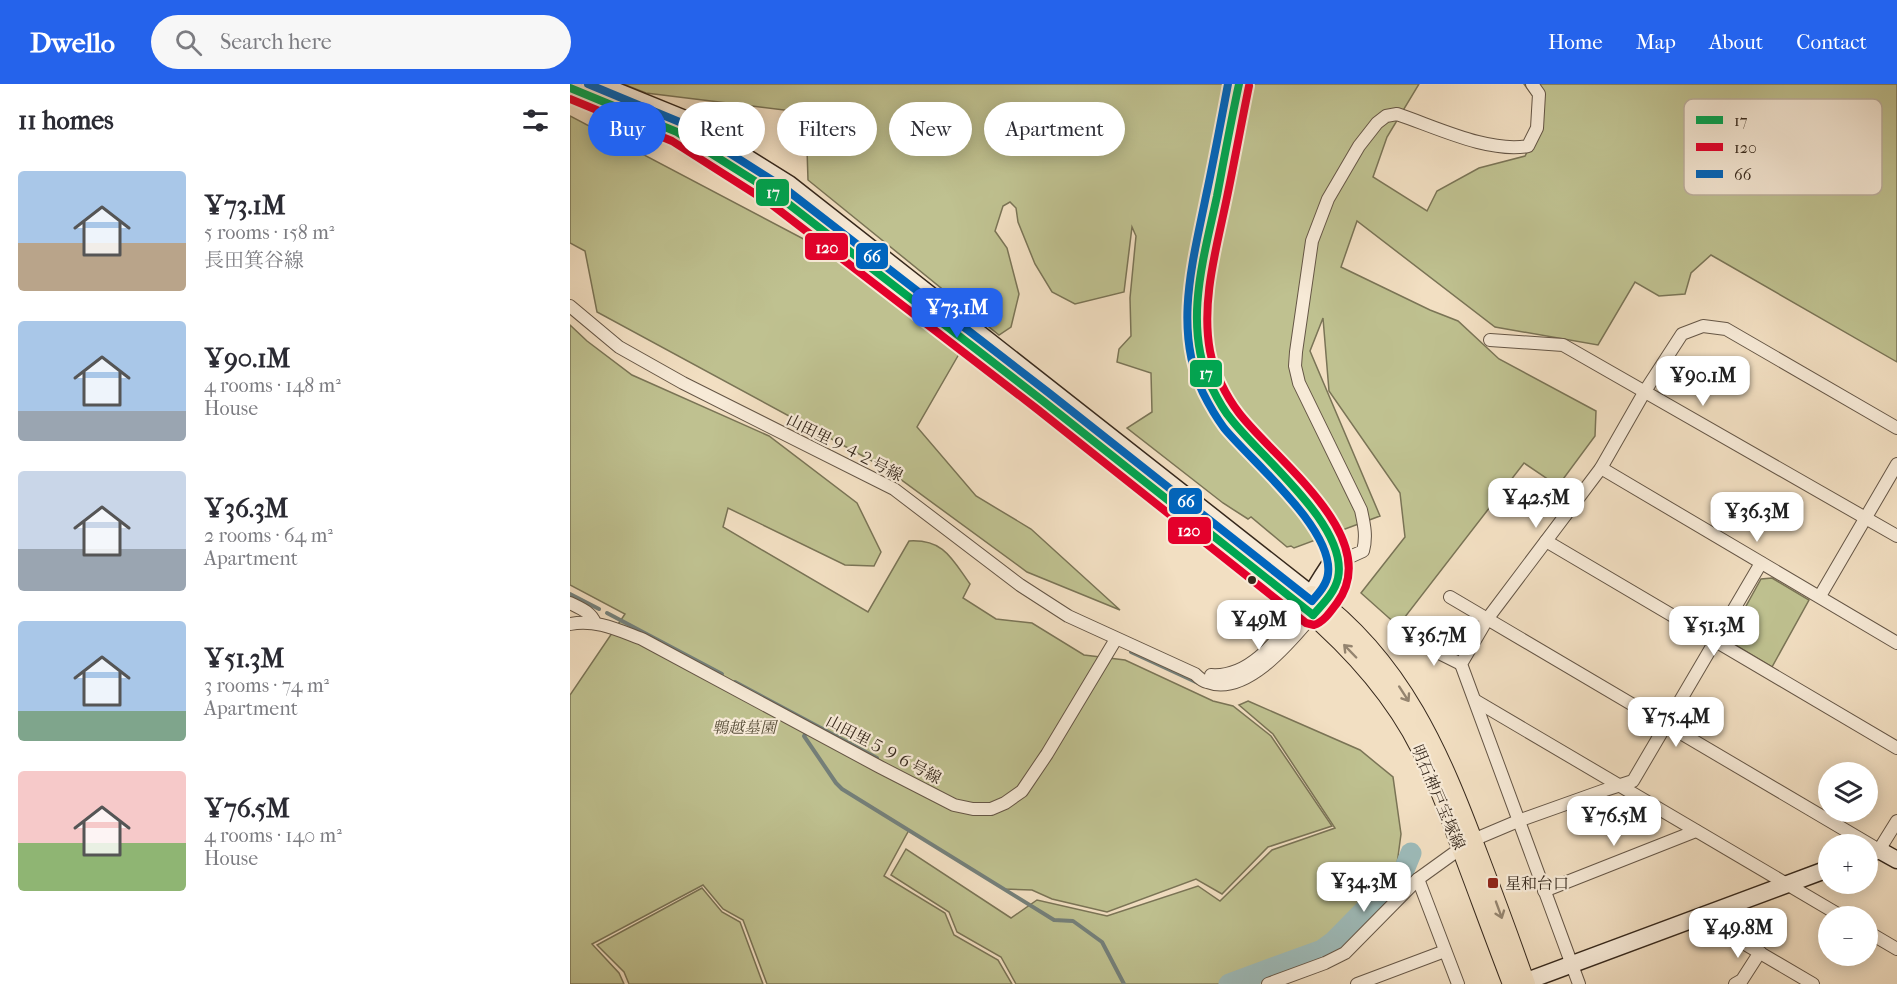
<!DOCTYPE html>
<html lang="en">
<head>
<meta charset="utf-8">
<style>
  :root { --surface:#fff; --page:#f7f7f7; --text:#2b2b33; --muted:#7c7c81; --accent:#2563eb }
  body { margin:0; font-family:"IM FELL French Canon","Noto Serif JP",serif; background:var(--page); color:var(--text); height:100vh; display:flex; flex-direction:column; font-size:22px; white-space:nowrap }
  * { box-sizing:border-box; margin:0 }
  p { font-size:20px; color:var(--muted) }
  .icon { flex:none; width:33px; height:33px; fill:none; stroke:currentColor; stroke-width:2; stroke-linecap:round; stroke-linejoin:round }
  .map { position:relative; flex:1; overflow:hidden }
  .drawer { display:flex; flex-direction:column; background:var(--surface); width:570px }
  .drawer>* { flex:none }
  .guide { position:absolute; left:18px; top:18px; width:570px; height:54px; display:flex; gap:12px }
  .tools { position:absolute; left:1248px; top:678px; display:grid; gap:12px }
  .tools a { display:grid; place-items:center; width:60px; height:60px; border-radius:50%; background:var(--surface); box-shadow:0 3px 15px #0003; font-size:30px }
  .price { position:absolute; translate:-50% -51px; padding:0 14px; border-radius:12px; background:#fff; color:#222; font-size:20px; line-height:39px; filter:drop-shadow(0 2px 3px #0008) }
  .price::after { content:''; position:absolute; left:50%; top:36px; width:18px; height:14px; margin-left:-9px; background:inherit; clip-path:polygon(0 0,100% 0,50% 100%) }
  .price.active { background:var(--accent); color:#fff }
  ul { padding:0; list-style:none }
  li { display:flex; align-items:center; gap:18px; height:150px; padding:0 18px }
  li span { display:grid; place-items:center; flex:none; width:168px; height:120px; border-radius:6px; color:#555 }
  li>.icon { margin-inline-start:auto }
  span .icon { width:72px; height:72px; fill:#fffc; stroke-width:1 }
  li b { font-size:26px }
  h2 { display:flex; justify-content:space-between; align-items:center; height:72px; padding:0 18px; font-size:26px }
  .tag { padding:0 21px; border-radius:27px; background:var(--surface); box-shadow:0 3px 15px #0003; font-size:21px; line-height:54px }
  .tag.active { background:var(--accent); color:#fff }
  header { display:flex; align-items:center; gap:36px; box-sizing:border-box; height:84px; padding:0 30px; background:var(--accent); color:#fff }
  header strong { font-size:28px }
  nav { display:flex; gap:33px; margin-inline-start:auto; font-size:21px }
  .search { width:420px; height:54px; background:var(--page); display:flex; align-items:center; gap:15px; box-sizing:border-box; padding:0 21px; border-radius:33px; color:var(--muted); font-size:22px }
  main { display:flex; flex:1; min-height:0 }
  .map>svg:first-child { display:block }
</style>
</head>
<body>
<header>
<strong>Dwello</strong>
<div class="search"><svg class="icon" aria-label="search" viewBox="0 0 24 24"><circle cx="10" cy="10" r="6"/><path d="M15 15l6 6"/></svg>Search here</div>
<nav><a>Home</a><a>Map</a><a>About</a><a>Contact</a></nav>
</header>
<main>
<section class="drawer">
<h2>11 homes<svg class="icon" aria-label="filters" viewBox="0 0 24 24"><path d="M4 7h16M4 17h16"/><circle cx="9" cy="7" r="2"/><circle cx="15" cy="17" r="2"/></svg></h2>
<ul>
<li><span style="background:linear-gradient(#a9c7e8 60%,#b9a48a 0)"><svg class="icon" aria-label="home" viewBox="0 0 24 24"><path d="M3 11l9-7 9 7M6 9v11h12V9"/></svg></span><div><b>¥73.1M</b><p>5 rooms · 158 m²</p><p>長田箕谷線</p></div></li>
<li><span style="background:linear-gradient(#a9c7e8 75%,#9aa5b1 0)"><svg class="icon" aria-label="home" viewBox="0 0 24 24"><path d="M3 11l9-7 9 7M6 9v11h12V9"/></svg></span><div><b>¥90.1M</b><p>4 rooms · 148 m²</p><p>House</p></div></li>
<li><span style="background:linear-gradient(#c9d6e8 65%,#9aa5b1 0)"><svg class="icon" aria-label="home" viewBox="0 0 24 24"><path d="M3 11l9-7 9 7M6 9v11h12V9"/></svg></span><div><b>¥36.3M</b><p>2 rooms · 64 m²</p><p>Apartment</p></div></li>
<li><span style="background:linear-gradient(#a9c7e8 75%,#7fa58c 0)"><svg class="icon" aria-label="home" viewBox="0 0 24 24"><path d="M3 11l9-7 9 7M6 9v11h12V9"/></svg></span><div><b>¥51.3M</b><p>3 rooms · 74 m²</p><p>Apartment</p></div></li>
<li><span style="background:linear-gradient(#f6c9c9 60%,#8fb573 0)"><svg class="icon" aria-label="home" viewBox="0 0 24 24"><path d="M3 11l9-7 9 7M6 9v11h12V9"/></svg></span><div><b>¥76.5M</b><p>4 rooms · 140 m²</p><p>House</p></div></li>
</ul>
</section>
<div class="map">
<svg width="1327" height="900" viewBox="0 0 1327 900">
  <rect width="100%" height="100%" fill="#f2dfc2"/>
  <filter id="stains"><feTurbulence type="fractalNoise" baseFrequency=".00333" numOctaves="4"/><feColorMatrix values="0 0 0 0 .2 0 0 0 0 .09 0 0 0 0 .02 0 0 0 .5 -.17"/></filter>
  <radialGradient id="worn" r=".72"><stop offset=".6" stop-color="#630" stop-opacity="0"/><stop offset="1" stop-color="#630" stop-opacity=".3"/></radialGradient>
  <g fill="#bfc190" stroke="#7a7456" stroke-width="1.5">
    <polygon points="53,0 849,0 817,53 803,93 857,127 867,107 909,84 955,72 972,40 965,15 954,0 1327,0 1327,278 1141,171 1121,189 1115,210 1089,212 1065,198 1028,261 925,243 787,137 771,183 860,226 888,237 929,275 1026,327 1025,352 988,402 954,379 828,542 791,509 835,453 830,409 759,307 753,234 740,267 810,432 724,464 721,462 717,463 681,433 678,435 653,419 557,344 582,328 581,289 547,278 549,265 561,252 560,214 566,152 562,143 554,208 505,220 482,208 465,180 448,138 446,124 440,118 433,122 425,147 437,164 449,210 441,243 429,251 238,96 237,65 255,31 76,9"/>
    <polygon points="0,32 262,170 389,270 347,343 406,412 461,445 550,526 457,488 315,384 27,228 15,167 0,159"/>
    <path d="M0,241L17,257L62,291L199,352L287,419L311,468L304,482L275,481L158,424L153,443L298,528L339,457C374,455 382,475 400,500L393,514L426,535L462,539L514,571L555,576L643,617L663,622L701,652L762,742L698,763L652,810L626,795L537,828L482,815L462,806L434,805L339,746L314,792L375,829L384,851L428,876L442,900H197L173,836L153,825L133,801L22,860L49,889L54,900H0V611L55,530L0,501Z"/>
    <polygon points="1202,494 1239,516 1202,583 1162,559 1160,551 1191,495"/>
    <polygon points="678,617 790,666 823,693 831,750 827,780 755,861 652,900 446,900 431,873 387,848 379,828 321,791 336,765 441,834 467,816 537,832 628,802 650,817 702,766 765,744 703,650 669,621"/>
    <polygon points="132,804 152,828 170,838 193,900 59,900 54,888 27,861"/>
  </g>
  <g fill="none" stroke-linecap="round" stroke-linejoin="round">
    <g stroke="#74807b" stroke-width="4">
      <polyline points="0,510 29,525"/>
      <polyline points="37,529 152,590"/>
      <polyline points="561,568 628,599"/>
      <polyline points="165,598 307,674"/>
      <polyline points="236,649 234,652 266,699 272,705 484,836 503,837 532,858 554,900"/>
    </g>
    <polyline stroke="#9dbbba" stroke-width="21" points="659,900 752,866 763,858 834,786 841,769"/>
    <defs>
      <g id="street">
        <path d="M0,222L49,263L113,299L324,405L450,501L498,532L625,590C628,593 632,597 637,598C676,613 721,557 743,531"/>
        <polyline points="920,256 993,261 1327,452"/>
        <polyline points="1031,384 1327,559"/>
        <polyline points="976,457 1327,664"/>
        <path d="M767,471L782,472L793,467C797,452 794,440 791,426L729,299L725,282L726,268L742,157L758,115L789,62L807,39L816,32L827,30C866,43 918,69 958,62L967,44L969,10L962,0"/>
        <polyline points="1250,512 1327,380"/>
        <polyline points="880,513 1309,766 1327,737"/>
        <path d="M0,519C10,524 21,528 25,539"/>
        <path d="M0,540C26,535 48,546 72,555L310,683L384,721L403,725H421L435,719L452,707L477,670L546,555"/>
        <polyline points="851,560 891,580"/>
        <path d="M641,591C682,594 710,552 733,523"/>
        <polyline points="906,617 1271,832"/>
        <polyline points="903,756 948,737 1035,706 1063,697 1191,479"/>
        <polyline points="848,795 888,900"/>
        <polyline points="974,807 1126,747"/>
        <polyline points="1129,833 1243,900"/>
        <polyline points="1298,848 1327,865"/>
        <polyline points="698,900 755,879 775,869 848,795 891,764"/>
        <polyline points="787,900 875,867"/>
        <polyline points="1009,900 891,580 918,534 1031,384 1075,307 1112,250 1133,242 1156,245 1327,344"/>
        <polyline points="1165,900 1172,896 1190,868"/>
      </g>
      <g id="secondary">
        <polyline points="29,0 115,35 219,100 742,511"/>
        <polyline points="669,0 628,215 628,254 634,287 649,319 663,337 752,436 761,456 767,471 770,487 761,510 744,529"/>
        <path d="M0,4L107,48L207,111L473,317L733,523C745,506 753,488 767,471"/>
        <polyline points="1298,770 1309,766 1327,776"/>
        <polyline points="949,900 1258,785"/>
      </g>
      <g id="primary">
        <path d="M742,511C832,577 871,670 909,772C925,814 941,857 956,900"/>
        <path d="M733,523C780,563 823,610 851,666C868,699 880,733 892,767C909,812 925,856 942,900"/>
      </g>
    </defs>
    <use href="#street" stroke="#655646" stroke-width="14"/>
    <use href="#secondary" stroke="#36281c" stroke-width="19"/>
    <use href="#primary" stroke="#36281c" stroke-width="20"/>
    <use href="#street" stroke="#f7ead7" stroke-width="12"/>
    <use href="#secondary" stroke="#f7ead7" stroke-width="16"/>
    <use href="#primary" stroke="#f2dfc2" stroke-width="18"/>
    <defs>
      <g id="bus-1">
        <path d="M669,0C661,37 654,75 647,112C634,173 613,240 640,300C646,312 652,325 661,335C690,373 779,442 768,494C765,508 753,520 743,531"/>
        <polyline points="0,4 107,48 207,111 473,317 743,531"/>
      </g>
      <path id="bus-2" d="M0,15L102,57L201,120L467,325L736,539L744,541C754,538 761,527 767,519C815,454 704,375 669,329C656,312 644,288 640,267C631,218 646,166 656,118C664,80 671,41 679,2"/>
      <path id="bus-3" d="M18,0L112,39L213,103L479,309L742,517C749,509 757,500 758,490C764,445 681,377 654,344C646,333 639,321 633,309C603,246 623,177 636,112C644,75 651,37 658,0"/>
    </defs>
    <use href="#bus-1" stroke="#f7ead7" stroke-width="12"/>
    <use href="#bus-2" stroke="#f7ead7" stroke-width="12"/>
    <use href="#bus-3" stroke="#f7ead7" stroke-width="12"/>
    <use href="#bus-1" stroke="#00a651" stroke-width="8"/>
    <use href="#bus-2" stroke="#e4002b" stroke-width="8"/>
    <use href="#bus-3" stroke="#0065bd" stroke-width="8"/>
  </g>
  <defs><path id="oneway-shaft" d="M-6 0H5M1.5-3L5.5 0L1.5 3" fill="none" stroke-width="1.6" stroke-linecap="round" stroke-linejoin="round" transform="scale(1.5)"/></defs>
  <g stroke="#94846f">
    <use href="#oneway-shaft" transform="translate(780 567) rotate(-134)"/>
    <use href="#oneway-shaft" transform="translate(834 610) rotate(57)"/>
    <use href="#oneway-shaft" transform="translate(929 826) rotate(70)"/>
  </g>
  <circle fill="#36281c" stroke="#f7ead7" stroke-width="2" cx="682" cy="496" r="5"/>
  <rect fill="#8f2418" stroke="#f7ead7" stroke-width="2" x="917" y="793" width="12" height="12" rx="3"/>
  <g text-anchor="middle" stroke-width="4.5" stroke-linejoin="round" paint-order="stroke">
    <g font-size="16" fill="#36281c" stroke="#f7ead7">
      <text transform="translate(275 363) rotate(27)" y="6">山田里９４２号線</text>
      <text transform="translate(314 665) rotate(28)" y="6">山田里５９６号線</text>
      <text transform="translate(869 713) rotate(67)" y="6">明石神戸宝塚線</text>
    </g>
    <g font-size="16" font-style="italic" fill="#584e39" stroke="#f7ead7">
      <text x="174" y="649">鵯越墓園</text>
    </g>
    <g font-size="16" fill="#36281c" stroke="#f7ead7" text-anchor="start">
      <text x="935" y="805">星和台口</text>
    </g>
  </g>
  <rect x="1114" y="15" width="198" height="96" rx="9" fill="#f7ead7" stroke="#bdb09f" stroke-width="1.5"/>
  <rect x="1126" y="32" width="27" height="8" fill="#00a651"/>
  <rect x="1126" y="59" width="27" height="8" fill="#e4002b"/>
  <rect x="1126" y="86" width="27" height="8" fill="#0065bd"/>
  <g font-size="16" fill="#36281c">
    <text x="1164" y="42">17</text>
    <text x="1164" y="69">120</text>
    <text x="1164" y="96">66</text>
  </g>
  <g stroke="#f7ead7" stroke-width="2">
    <rect x="185" y="94" width="35" height="29" rx="6" fill="#00a651"/>
    <rect x="234" y="148" width="45" height="29" rx="6" fill="#e4002b"/>
    <rect x="285" y="158" width="34" height="28" rx="6" fill="#0065bd"/>
    <rect x="619" y="275" width="34" height="29" rx="6" fill="#00a651"/>
    <rect x="598" y="403" width="35" height="28" rx="6" fill="#0065bd"/>
    <rect x="597" y="432" width="45" height="29" rx="6" fill="#e4002b"/>
  </g>
  <g font-size="16" text-anchor="middle" font-weight="bold" fill="#fff">
    <text x="203" y="114">17</text>
    <text x="257" y="169">120</text>
    <text x="302" y="178">66</text>
    <text x="636" y="295">17</text>
    <text x="616" y="423">66</text>
    <text x="619" y="452">120</text>
  </g>
  <rect width="100%" height="100%" filter="url(#stains)"/>
  <rect width="100%" height="100%" fill="url(#worn)"/>
</svg>
<div class="tools">
<a><svg class="icon" aria-label="layers" viewBox="0 0 24 24"><path d="M12 4l9 5-9 5-9-5zM3 14l9 5 9-5"/></svg></a>
<a>+</a>
<a>−</a>
</div>
<b class="price active" style="left:387px;top:255px">¥73.1M</b>
<b class="price" style="left:1133px;top:323px">¥90.1M</b>
<b class="price" style="left:966px;top:445px">¥42.5M</b>
<b class="price" style="left:1187px;top:459px">¥36.3M</b>
<b class="price" style="left:689px;top:567px">¥49M</b>
<b class="price" style="left:1144px;top:573px">¥51.3M</b>
<b class="price" style="left:864px;top:583px">¥36.7M</b>
<b class="price" style="left:1106px;top:664px">¥75.4M</b>
<b class="price" style="left:1044px;top:763px">¥76.5M</b>
<b class="price" style="left:794px;top:829px">¥34.3M</b>
<b class="price" style="left:1168px;top:875px">¥49.8M</b>
<div class="guide">
<a class="tag active">Buy</a>
<a class="tag">Rent</a>
<a class="tag">Filters</a>
<a class="tag">New</a>
<a class="tag">Apartment</a>
</div>
</div>
</main>
</body>
</html>
